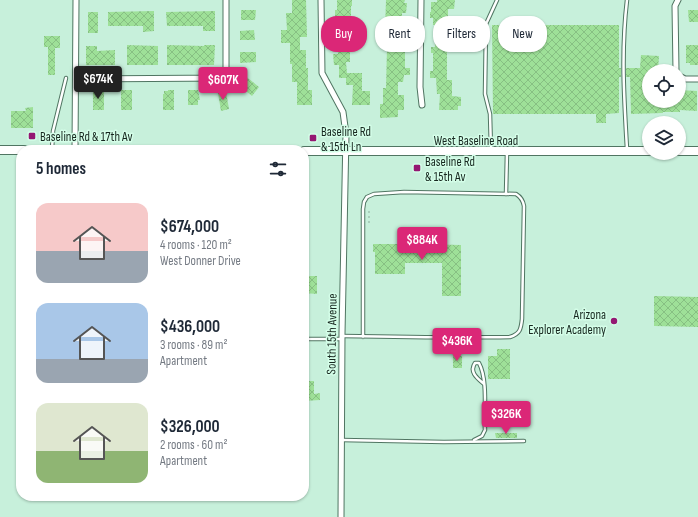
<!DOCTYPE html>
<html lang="en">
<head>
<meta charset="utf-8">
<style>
  :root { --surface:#fff; --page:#f6f6f7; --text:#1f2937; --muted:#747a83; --accent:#db2777 }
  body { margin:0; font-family:"Sofia Sans Condensed",sans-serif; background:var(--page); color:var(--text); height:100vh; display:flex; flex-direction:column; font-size:15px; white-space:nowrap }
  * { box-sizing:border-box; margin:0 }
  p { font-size:13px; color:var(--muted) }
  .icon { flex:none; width:22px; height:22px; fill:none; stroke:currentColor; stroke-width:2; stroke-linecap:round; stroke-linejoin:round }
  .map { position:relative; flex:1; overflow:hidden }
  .details { position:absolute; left:16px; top:145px; width:293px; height:356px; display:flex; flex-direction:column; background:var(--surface); border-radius:16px; box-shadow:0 1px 3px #0004 }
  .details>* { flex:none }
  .top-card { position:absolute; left:321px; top:16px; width:317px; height:36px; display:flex; gap:8px }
  .fabs { position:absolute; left:642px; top:64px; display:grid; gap:8px }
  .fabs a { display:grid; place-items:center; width:44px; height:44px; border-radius:50%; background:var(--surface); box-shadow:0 1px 3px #0004; font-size:20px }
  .price { position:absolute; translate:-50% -34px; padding:0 9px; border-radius:4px; background:var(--accent); color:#fff; font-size:13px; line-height:26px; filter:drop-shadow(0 1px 2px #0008) }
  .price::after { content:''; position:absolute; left:50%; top:24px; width:12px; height:9px; margin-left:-6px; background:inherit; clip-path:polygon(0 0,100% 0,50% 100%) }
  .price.active { background:#222; color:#fff }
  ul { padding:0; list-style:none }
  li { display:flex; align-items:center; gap:12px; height:100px; padding:0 20px }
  li span { display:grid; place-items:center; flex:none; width:112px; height:80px; border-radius:12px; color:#555 }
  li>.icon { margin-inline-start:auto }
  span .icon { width:48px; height:48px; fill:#fffc; stroke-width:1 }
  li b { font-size:17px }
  h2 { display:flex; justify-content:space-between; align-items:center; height:48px; padding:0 20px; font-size:17px }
  .tag { padding:0 14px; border-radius:16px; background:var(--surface); box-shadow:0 1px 3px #0004; font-size:14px; line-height:36px }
  .tag.active { background:var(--accent); color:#fff }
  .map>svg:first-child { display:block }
</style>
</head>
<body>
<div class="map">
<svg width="698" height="517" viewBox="0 0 698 517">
  <defs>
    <pattern id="building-cross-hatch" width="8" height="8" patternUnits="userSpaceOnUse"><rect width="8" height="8" fill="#9ee098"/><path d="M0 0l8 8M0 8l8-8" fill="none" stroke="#87c083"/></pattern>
  </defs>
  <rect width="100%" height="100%" fill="#c7f0db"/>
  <g fill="url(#building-cross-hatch)">
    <polygon points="292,0 306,0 307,37 300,37 300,50 306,50 306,68 308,68 308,90 312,90 312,105 297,105 297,82 292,82 292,64 290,64 290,43 281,43 281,30 287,30 286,13 292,13"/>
    <polygon points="337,0 352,0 352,6 351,6 351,25 350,25 350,38 352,38 352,44 350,44 350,62 346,62 347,73 362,73 362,91 370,91 370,105 352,105 353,85 346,85 346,78 339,78 339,65 334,65 333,54 338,54 337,25 335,25 335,10 337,10"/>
    <polygon points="386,0 405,0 404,3 407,3 406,13 402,13 402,23 408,23 408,30 405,30 405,68 410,68 410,75 404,75 403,82 398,82 398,95 404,95 404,110 398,110 398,117 380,118 380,104 383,104 383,88 386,88 387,48 385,48 385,30"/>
    <polygon points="437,0 455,0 454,9 448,9 448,30 454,30 454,44 447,44 447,80 452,80 452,96 461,97 461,106 458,106 458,110 439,110 440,94 437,94 436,78 430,78 430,71 433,71 433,53 431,53 431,47 435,47 435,25 433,25 433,18 430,18 430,12 431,12 431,2 437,2"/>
    <polygon points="241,10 256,10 255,20 241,20"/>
    <polygon points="688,10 698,10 698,22 689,22"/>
    <polygon points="154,11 154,31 143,32 143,26 108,26 108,12"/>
    <polygon points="215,11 215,31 203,31 203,26 167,26 166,12"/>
    <rect x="88" y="12" width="10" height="21"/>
    <polygon points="492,25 619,25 619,68 621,68 621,77 619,77 619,113 606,114 606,123 596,123 596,114 493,114"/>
    <polygon points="254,30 255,40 240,40 240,31"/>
    <polygon points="44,36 60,36 60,48 55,48 55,75 48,75 48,47 44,47"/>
    <polygon points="127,45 158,46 158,65 127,65"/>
    <polygon points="167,45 204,46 204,45 215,45 214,65 167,65"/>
    <polygon points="686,45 698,45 698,65 690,65 690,63 686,63"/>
    <polygon points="86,46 97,46 97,51 115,50 115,65 86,65"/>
    <polygon points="240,52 256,52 256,62 240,63"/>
    <polygon points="641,55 659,56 658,71 649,71 649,101 679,101 679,90 697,91 697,111 680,110 680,112 663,112 663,113 631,114 630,77 626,77 626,68 640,68"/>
    <polygon points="244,75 259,87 252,96 237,84"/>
    <polygon points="93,90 104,91 104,110 93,110"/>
    <rect x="121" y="90" width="11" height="20"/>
    <polygon points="168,90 174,90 174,110 163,110 163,94 164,94 164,91 168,91"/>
    <polygon points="188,90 198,90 200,100 198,100 198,105 188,105"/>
    <polygon points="226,92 229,109 221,111 218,93"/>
    <polygon points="33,107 33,128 11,128 11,111 26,111 25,108"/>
    <polygon points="416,234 421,239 421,244 461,245 461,296 442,296 442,263 405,263 405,274 375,274 375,252 373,252 373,244 405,244 405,240 409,235"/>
    <polygon points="304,276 317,276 317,294 304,293"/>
    <polygon points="654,296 698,297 698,327 654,326"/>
    <polygon points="497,349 510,349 510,379 488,379 488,356 497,356"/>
    <polygon points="453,355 462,356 462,368 453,368"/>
    <polygon points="304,381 314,381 314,394 320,393 320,400 304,401"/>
    <polygon points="495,433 517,433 517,438 496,438"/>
  </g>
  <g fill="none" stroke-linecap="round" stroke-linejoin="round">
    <defs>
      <g id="service">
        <path d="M627,149C624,99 621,50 627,0"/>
        <polyline points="52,150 53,131 66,78"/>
        <polyline points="491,150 490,114 485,94 486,24 497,0"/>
        <polyline points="506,194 507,152"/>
        <path d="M342,336C398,337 454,338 510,337C520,334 521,329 522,319L524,206C523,200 521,197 516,194L404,192L374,194L367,197L364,202L363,209V337"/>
        <polyline points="304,339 341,339"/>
        <polyline points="342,440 444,442 524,441"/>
        <path d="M474,440L482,436L485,430C484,411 488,380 479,363H475C469,372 477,378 484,384"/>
      </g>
      <g id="minor">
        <polyline points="321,0 322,73 343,112 346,134 342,334 341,517"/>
        <polyline points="421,0 420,87 422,105"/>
        <polyline points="676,71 675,6 678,0"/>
        <polyline points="679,76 685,79 698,79"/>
        <polyline points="76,79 226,78 226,0"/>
        <polyline points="75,150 76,0"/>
      </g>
      <g id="primary">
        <polyline points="0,150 24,150"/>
        <polyline points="304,151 649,151"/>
        <polyline points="679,151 698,151"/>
      </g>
    </defs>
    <use href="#service" stroke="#507562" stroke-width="4.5"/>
    <use href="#minor" stroke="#507562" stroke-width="7"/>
    <use href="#primary" stroke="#507562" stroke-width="10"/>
    <polyline stroke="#8dae9d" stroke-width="1" stroke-dasharray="2 3" stroke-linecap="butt" points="369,211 369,223"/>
    <use href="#service" stroke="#fff" stroke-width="2.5"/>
    <use href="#minor" stroke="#fff" stroke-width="5"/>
    <use href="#primary" stroke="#fff" stroke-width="8"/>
  </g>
  <g fill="#941772" stroke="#d4fee8" stroke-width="1.5">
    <rect x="28" y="132" width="8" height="8" rx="2"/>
    <rect x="309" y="134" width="8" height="8" rx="2"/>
    <rect x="413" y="164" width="8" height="8" rx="2"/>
    <circle cx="614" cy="321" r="4"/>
  </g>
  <g text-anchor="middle" stroke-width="3" stroke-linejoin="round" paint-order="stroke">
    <g font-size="13" fill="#17271f" stroke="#d4fee8" text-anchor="start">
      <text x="321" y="136">Baseline Rd<tspan x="321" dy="15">&amp; 15th Ln</tspan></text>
      <text x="40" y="141">Baseline Rd &amp; 17th Av</text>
      <text x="425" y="166">Baseline Rd<tspan x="425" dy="15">&amp; 15th Av</tspan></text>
      <text x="606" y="319" text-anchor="end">Arizona<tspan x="606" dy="15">Explorer Academy</tspan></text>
    </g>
    <g font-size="13" fill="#17271f" stroke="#d4fee8">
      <text x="476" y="145">West Baseline Road</text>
      <text transform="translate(331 334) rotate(-89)" y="5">South 15th Avenue</text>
    </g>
  </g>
</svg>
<div class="fabs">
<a><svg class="icon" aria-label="locate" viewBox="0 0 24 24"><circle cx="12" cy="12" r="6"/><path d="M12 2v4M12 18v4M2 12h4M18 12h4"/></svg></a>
<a><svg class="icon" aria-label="layers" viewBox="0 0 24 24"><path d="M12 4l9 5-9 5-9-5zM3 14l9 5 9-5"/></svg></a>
</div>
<b class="price active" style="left:98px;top:100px">$674K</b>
<b class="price" style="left:223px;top:101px">$607K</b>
<b class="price" style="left:422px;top:261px">$884K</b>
<b class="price" style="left:457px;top:362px">$436K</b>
<b class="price" style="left:506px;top:435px">$326K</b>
<div class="top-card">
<a class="tag active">Buy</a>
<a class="tag">Rent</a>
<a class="tag">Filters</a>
<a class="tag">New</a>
</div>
<section class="details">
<h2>5 homes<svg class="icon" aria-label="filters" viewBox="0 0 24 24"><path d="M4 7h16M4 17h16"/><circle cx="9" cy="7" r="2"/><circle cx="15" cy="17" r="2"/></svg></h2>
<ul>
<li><span style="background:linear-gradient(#f6c9c9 60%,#9aa5b1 0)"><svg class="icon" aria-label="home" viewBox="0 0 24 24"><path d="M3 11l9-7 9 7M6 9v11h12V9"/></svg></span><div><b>$674,000</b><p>4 rooms · 120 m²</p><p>West Donner Drive</p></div></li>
<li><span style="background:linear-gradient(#a9c7e8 70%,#9aa5b1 0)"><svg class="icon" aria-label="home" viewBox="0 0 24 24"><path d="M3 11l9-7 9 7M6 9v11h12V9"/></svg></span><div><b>$436,000</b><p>3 rooms · 89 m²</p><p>Apartment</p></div></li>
<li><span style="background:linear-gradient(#dfe7d0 60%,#8fb573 0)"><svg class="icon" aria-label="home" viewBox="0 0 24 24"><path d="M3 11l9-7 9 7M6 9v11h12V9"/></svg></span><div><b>$326,000</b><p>2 rooms · 60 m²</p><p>Apartment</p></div></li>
</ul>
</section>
</div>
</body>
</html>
